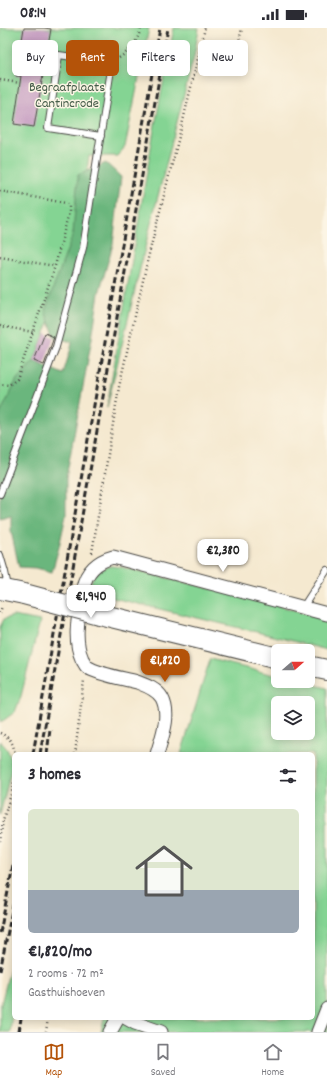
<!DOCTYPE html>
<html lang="en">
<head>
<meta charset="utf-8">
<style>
  :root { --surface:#fff; --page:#f7f7f7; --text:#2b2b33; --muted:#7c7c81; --line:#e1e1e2; --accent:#b45309 }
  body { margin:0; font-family:Dekko,sans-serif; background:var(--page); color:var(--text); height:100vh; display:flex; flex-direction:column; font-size:15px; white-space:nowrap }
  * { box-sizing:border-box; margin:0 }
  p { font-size:13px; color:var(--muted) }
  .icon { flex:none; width:22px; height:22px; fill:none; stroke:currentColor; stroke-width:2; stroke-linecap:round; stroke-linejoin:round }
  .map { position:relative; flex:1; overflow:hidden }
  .drawer { position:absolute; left:12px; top:724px; width:303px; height:268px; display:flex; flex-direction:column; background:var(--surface); border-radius:6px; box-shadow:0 2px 10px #0003 }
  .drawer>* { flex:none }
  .banner { position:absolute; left:12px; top:12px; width:303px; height:36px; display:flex; gap:8px }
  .needle { width:26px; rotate:70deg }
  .fabs { position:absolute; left:271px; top:616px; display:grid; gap:8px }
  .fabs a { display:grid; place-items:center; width:44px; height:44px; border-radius:6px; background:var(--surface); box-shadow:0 2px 10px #0003; font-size:20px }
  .price { position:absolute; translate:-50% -34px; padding:0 9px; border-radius:8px; background:#fff; color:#222; font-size:13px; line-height:26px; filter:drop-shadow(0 1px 2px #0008) }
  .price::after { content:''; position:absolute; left:50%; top:24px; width:12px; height:9px; margin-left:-6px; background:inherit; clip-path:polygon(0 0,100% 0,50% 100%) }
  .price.current { background:var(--accent); color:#fff }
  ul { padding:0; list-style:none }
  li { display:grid; align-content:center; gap:8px; height:212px; padding:0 16px }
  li+li { border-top:1px solid var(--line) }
  li span { display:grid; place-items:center; height:124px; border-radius:6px; color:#555 }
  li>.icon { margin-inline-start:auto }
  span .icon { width:72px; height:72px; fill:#fffc; stroke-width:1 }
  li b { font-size:17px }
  h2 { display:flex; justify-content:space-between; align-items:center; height:48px; padding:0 16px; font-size:17px }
  .pill { padding:0 14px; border-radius:6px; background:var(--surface); box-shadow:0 2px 10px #0003; font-size:14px; line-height:36px }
  .pill.current { background:var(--accent); color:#fff }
  .status { display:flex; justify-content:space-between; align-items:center; height:28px; padding:0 20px; background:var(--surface); direction:ltr }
  .status svg { height:11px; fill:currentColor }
  .dock { display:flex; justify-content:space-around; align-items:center; height:56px; border-top:1px solid var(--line); background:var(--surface); font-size:11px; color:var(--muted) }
  .dock a { display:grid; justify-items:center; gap:2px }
  .dock .current { color:var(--accent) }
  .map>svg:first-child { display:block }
</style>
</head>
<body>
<div class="status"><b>08:14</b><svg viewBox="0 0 49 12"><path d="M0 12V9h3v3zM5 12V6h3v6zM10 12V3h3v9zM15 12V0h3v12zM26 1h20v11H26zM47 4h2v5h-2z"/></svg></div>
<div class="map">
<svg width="327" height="1004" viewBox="0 0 327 1004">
  <rect width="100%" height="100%" fill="#fcf5e5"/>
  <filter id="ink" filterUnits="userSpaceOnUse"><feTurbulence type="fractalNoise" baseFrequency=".025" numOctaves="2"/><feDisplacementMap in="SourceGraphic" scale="8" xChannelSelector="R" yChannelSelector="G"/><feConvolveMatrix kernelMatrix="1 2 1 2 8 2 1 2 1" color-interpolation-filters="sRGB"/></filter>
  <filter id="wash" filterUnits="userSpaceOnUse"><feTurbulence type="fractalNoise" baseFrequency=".012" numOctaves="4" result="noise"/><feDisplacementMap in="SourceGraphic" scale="16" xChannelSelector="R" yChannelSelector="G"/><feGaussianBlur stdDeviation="0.9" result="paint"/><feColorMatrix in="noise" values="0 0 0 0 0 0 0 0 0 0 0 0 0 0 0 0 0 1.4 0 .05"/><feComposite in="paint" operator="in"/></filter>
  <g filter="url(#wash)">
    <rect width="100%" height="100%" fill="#f5e9d0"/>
    <g fill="#84d493" stroke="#58805f" fill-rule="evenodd">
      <polygon points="0,0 149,0 125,119 117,128 89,128 86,149 64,245 53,284 34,333 0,411"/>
      <polygon points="174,0 199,0 194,28 149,203 107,379 154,102"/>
      <path d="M111,538L121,539L258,572L327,591V622L265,606L109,569V565L90,560C92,546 98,542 111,538Z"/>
      <polygon points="13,588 40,593 21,668 15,684 4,692 0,694 0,599 4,591"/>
      <path d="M210,631L278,648V653H299L327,660V1004H101L104,990H313V726H181ZM278,675H308V705H278Z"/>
      <polygon points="0,713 7,721 10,729 12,739 0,787"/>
      <polygon points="14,926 14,971 10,1004 0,1004 0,980"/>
    </g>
    <polygon fill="#6bb67d" stroke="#4b7054" points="106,135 121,149 113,216 99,265 92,310 66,450 66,487 59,519 52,544 36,540 19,539 11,503 11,487 0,490 0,386 17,351 34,333 63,346 71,320 72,314 55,309 45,283 73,206 78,147"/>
    <g id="blocks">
      <g fill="#c195bf">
        <polygon points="24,0 44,0 51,1 34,99 14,96 21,48 16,48"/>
        <polygon points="45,305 54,309 44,337 34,333"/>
      </g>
    </g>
  </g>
  <g filter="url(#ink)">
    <use href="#blocks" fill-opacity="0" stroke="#494844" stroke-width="1"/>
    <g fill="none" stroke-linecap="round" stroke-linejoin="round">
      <defs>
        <g id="lane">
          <polyline points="0,466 56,319 83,220 112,35 59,27 48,100 101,108"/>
          <polyline points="0,527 5,544 8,559"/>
          <polyline points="303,579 327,542"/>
        </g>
        <g id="street">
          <path d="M157,726C162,709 171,687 162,670C157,661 145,657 137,654C122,650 100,647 87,639C85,637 84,634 82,631C72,609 80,583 83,560C86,543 98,533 113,529L327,586"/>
          <polyline points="126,990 135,995 161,1004"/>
          <polyline points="110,1004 118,990"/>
          <polyline points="318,1004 327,981"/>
        </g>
        <g id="primary">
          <polyline points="0,561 24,566"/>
          <polyline points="99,586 278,630"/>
          <polyline points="308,638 327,642"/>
        </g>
      </defs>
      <use href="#lane" stroke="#494844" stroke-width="8"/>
      <use href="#street" stroke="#494844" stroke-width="15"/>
      <use href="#primary" stroke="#494844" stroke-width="22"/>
      <g stroke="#494844" stroke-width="2.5" stroke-dasharray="1 3" stroke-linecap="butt">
        <path d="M119,30C131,22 137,14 141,0"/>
        <polyline points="235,31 242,0"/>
        <polyline points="0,52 20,55"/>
        <polyline points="38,58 45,59"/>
        <polyline points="0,163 66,175 69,178 69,184 55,238 17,351 9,357 0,356"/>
        <polyline points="0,229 55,238"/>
        <polyline points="0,298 33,304"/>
        <polyline points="92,525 119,359 149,226 183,93 205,0"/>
        <polyline points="0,585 2,578"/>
        <polyline points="291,619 303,622"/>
        <path d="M0,705C11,710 13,715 15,726"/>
        <polyline points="75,726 84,652"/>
        <polyline points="0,814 3,792 13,760 14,753"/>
        <polyline points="46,1004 48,990"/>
      </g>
      <use href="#lane" stroke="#fff" stroke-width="6"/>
      <use href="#street" stroke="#fff" stroke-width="13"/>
      <use href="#primary" stroke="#fff" stroke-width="20"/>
      <g stroke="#2b2b2b" stroke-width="3" stroke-dasharray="6 3" stroke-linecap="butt">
        <polyline points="33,726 160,0"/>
        <polyline points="40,726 168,0"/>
        <polyline points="47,726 50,701"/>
        <polyline points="0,905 14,832"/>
        <polyline points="0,943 14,873"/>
        <polyline points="19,1004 21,990"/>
      </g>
      <defs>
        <polyline id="primary-bridge" points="24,566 99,586"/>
      </defs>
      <use href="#primary-bridge" stroke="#494844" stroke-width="22" stroke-linecap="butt"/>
      <use href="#primary-bridge" stroke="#fff" stroke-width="20"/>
    </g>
  </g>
  <g text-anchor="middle" stroke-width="3" stroke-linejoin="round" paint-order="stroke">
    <g font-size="14" fill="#465e4a" stroke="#fcf5e5">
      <text x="67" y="63">Begraafplaats<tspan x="67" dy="16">Cantincrode</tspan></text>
    </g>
  </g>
</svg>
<div class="fabs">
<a><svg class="needle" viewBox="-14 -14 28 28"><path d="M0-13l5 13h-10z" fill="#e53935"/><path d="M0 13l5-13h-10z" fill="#7c7c81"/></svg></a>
<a><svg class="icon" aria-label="layers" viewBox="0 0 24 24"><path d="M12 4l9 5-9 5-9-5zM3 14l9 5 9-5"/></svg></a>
</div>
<b class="price" style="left:223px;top:545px">€2,380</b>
<b class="price" style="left:91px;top:591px">€1,940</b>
<b class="price current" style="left:165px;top:655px">€1,820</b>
<div class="banner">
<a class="pill">Buy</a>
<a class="pill current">Rent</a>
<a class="pill">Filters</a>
<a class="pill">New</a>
</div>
<section class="drawer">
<h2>3 homes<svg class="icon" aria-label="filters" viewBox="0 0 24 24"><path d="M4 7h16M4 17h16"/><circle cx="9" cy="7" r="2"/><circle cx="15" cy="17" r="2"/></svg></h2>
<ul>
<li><span style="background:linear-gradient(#dfe7d0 65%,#9aa5b1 0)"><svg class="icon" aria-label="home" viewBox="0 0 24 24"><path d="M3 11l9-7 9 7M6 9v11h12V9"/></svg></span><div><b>€1,820/mo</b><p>2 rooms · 72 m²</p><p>Gasthuishoeven</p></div></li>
</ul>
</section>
</div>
<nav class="dock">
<a class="current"><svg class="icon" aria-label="map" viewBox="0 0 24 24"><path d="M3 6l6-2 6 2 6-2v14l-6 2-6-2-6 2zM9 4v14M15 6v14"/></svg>Map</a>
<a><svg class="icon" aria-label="saved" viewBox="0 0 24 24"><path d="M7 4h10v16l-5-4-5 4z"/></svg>Saved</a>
<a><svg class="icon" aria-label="home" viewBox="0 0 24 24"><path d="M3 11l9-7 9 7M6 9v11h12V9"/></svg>Home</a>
</nav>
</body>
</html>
